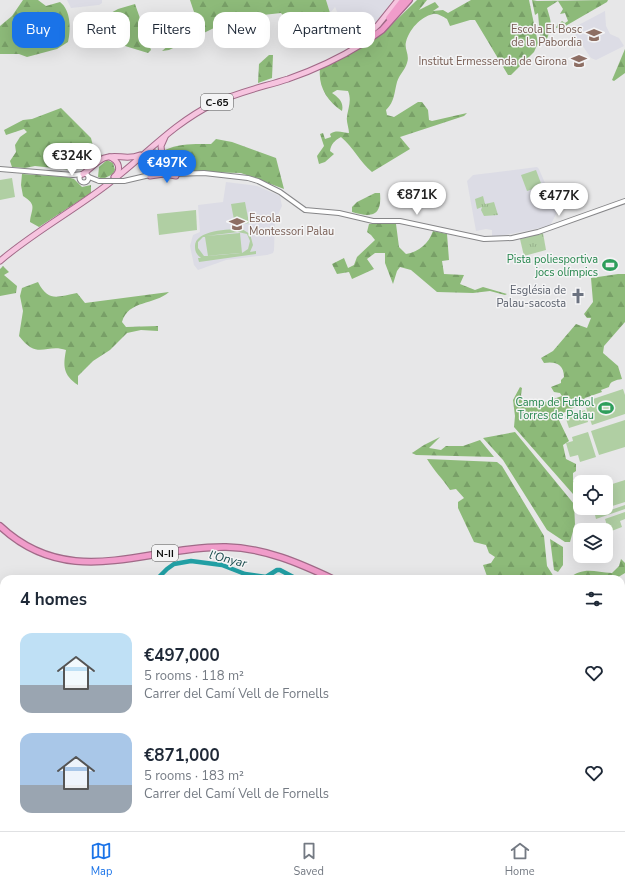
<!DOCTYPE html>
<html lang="en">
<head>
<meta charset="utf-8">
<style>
  :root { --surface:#fff; --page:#f6f6f7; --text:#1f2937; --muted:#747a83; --line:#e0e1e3; --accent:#1a73e8 }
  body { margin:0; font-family:"Nunito Sans",sans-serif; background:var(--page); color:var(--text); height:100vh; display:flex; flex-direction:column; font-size:15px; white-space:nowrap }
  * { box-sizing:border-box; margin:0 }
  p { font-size:13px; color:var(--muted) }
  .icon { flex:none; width:22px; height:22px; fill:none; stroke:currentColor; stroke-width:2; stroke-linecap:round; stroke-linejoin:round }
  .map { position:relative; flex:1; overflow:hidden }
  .details { position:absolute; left:0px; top:575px; width:625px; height:256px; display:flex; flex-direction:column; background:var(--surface); border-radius:12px 12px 0 0; box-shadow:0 4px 16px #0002 }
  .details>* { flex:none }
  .top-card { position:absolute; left:12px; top:12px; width:400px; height:36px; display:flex; gap:8px }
  .controls { position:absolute; left:573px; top:475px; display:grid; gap:8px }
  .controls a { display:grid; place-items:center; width:40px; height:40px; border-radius:8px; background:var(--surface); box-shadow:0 4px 16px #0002; font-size:20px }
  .price { position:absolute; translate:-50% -34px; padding:0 9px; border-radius:14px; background:#fff; color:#222; font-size:13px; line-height:26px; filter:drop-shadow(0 1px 2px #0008) }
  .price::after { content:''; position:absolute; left:50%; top:24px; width:12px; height:9px; margin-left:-6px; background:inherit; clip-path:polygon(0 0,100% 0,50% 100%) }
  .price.selected { background:var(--accent); color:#fff }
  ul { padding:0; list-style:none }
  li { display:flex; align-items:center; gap:12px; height:100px; padding:0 20px }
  li span { display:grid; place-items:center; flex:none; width:112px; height:80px; border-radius:12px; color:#555 }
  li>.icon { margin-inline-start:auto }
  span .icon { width:48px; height:48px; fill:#fffc; stroke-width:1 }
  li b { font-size:17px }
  h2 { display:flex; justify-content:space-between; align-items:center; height:48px; padding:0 20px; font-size:17px }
  .chip { padding:0 14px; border-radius:12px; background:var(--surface); box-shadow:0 4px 16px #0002; font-size:14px; line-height:36px }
  .chip.selected { background:var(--accent); color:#fff }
  .menu { display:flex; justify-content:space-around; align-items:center; height:56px; border-top:1px solid var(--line); background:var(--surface); font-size:11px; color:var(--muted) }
  .menu a { display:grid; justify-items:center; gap:2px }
  .menu .selected { color:var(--accent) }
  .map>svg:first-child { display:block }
</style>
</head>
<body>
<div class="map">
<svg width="625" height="831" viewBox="0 0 625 831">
  <defs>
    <pattern id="forest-firs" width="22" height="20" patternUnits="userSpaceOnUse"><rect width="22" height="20" fill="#8dba79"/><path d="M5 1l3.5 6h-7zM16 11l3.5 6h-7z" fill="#789f67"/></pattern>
    <pattern id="park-tufts" width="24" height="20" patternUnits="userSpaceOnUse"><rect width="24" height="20" fill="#b0cfa3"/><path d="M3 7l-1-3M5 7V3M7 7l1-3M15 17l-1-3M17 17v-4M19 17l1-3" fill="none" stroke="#96b18b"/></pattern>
  </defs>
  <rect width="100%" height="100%" fill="#e7e7e8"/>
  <g fill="#dcdce5">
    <polygon points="67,0 102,0 102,3 99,5 71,8"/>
    <polygon points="326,0 393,0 373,27 357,37 350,39 335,7 330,13"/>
    <polygon points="605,11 606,26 610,34 619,38 624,46 596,60 591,58 571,29"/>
    <polygon points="537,167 539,169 557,212 550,226 500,236 492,236 492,230 486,229 476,231 467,181 473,175"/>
    <polygon points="226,182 257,186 280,196 282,206 275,221 274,250 273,253 267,255 226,260 198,270 194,265 190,246 193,235 200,232 198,205 223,202"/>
  </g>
  <g fill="url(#forest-firs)">
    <path d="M23,0H38L46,6L60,2C71,10 71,30 68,42L57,49L27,57L19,54H0V26L12,16Z"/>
    <polygon points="190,0 326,0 330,13 307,30 287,37 284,16 281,13 246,17 216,27 169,50 162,51 169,45 203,26 203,23 194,12"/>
    <path d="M417,0H427L419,10L435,2L439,7L433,11L443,10L448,13L471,0H529L538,43L534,52L511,75H508L475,20H470L450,26L447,19C443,17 438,13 433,14C420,17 409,30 406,42C404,49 410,55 407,63C405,70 399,75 397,82C394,93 395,101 386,110L387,115L394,117L418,102H422L428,110L429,120L432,121L467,113L464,116L400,137L410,149L372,172C360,162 353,147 341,137C335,140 331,144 330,151L334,154L325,162L319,164L317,156L324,146L320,134L323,133L325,139L331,137L330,134C337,129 343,133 349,133C349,128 346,121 347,117C348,108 352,101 348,91L337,90L332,93C339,98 344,102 342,111C327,101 318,86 320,69L355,50L384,32Z"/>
    <path d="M532,0L537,1L608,0L607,2L562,28H556L558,23L559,24L562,21L565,23L568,21L565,13L560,14L563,9L558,1L547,8C551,22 553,24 547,39H544L540,37L538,13L535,15Z"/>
    <polygon points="135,4 151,50 148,53 125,46 107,15 118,9"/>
    <polygon points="625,49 625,73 614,81 612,80"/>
    <polygon points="269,55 273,55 272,78 258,83 259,64"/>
    <polygon points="61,108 91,138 94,150 102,155 85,167 72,170 35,166 25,168 12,167 10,161 16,152 15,145 20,137 27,132 24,129 6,135 4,130 23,120 32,119"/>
    <path d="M216,139L232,142L276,158L284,189L241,173L167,171L165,150C180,143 195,144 211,144Z"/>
    <polygon points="107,160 113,163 115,170 113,174 103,179 98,177 99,167"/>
    <path d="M22,174L67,177L74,179L82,187L91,185V193L39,227L30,222C31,209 38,205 23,196L21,185Z"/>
    <path d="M375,193H380C382,216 372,218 352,212V207L357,202Z"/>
    <path d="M386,223L396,224L399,247L406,254C419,252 429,243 433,231L447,234L449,260L442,261L444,274L464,275L460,284L475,290L483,287L507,294L505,295L490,291L473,293L437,292L411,270L400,267L397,271L393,284L385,263V253H375L367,259L374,269L352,279L349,272L337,274L332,264L344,258L348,268L354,265L357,257L375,240L371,235L367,232L369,224Z"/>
    <polygon points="3,266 9,272 4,275 17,286 16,293 0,296 0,269"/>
    <path d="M618,274H625V322L604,346L603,353L618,366L622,379C616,380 610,381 609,387L601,390L602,392L585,398L577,406L557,416L569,441L563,445L566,459L576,464V471L573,473V481L576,482L573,494L514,427L515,416L513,400L520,387L522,388L521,395L524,403L531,401L542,403L562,396L560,393L554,392L551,387L561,383V380L564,377C564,364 555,361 544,363L541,358L553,351L576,324L587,328L591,318H587L584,314L593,302L591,278Z"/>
    <path d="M38,282C48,302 57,297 77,293L85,303L169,292C155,305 128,300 122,322L126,327L158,326V331L141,330L127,333L110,350L93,361L78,376V385C63,375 63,366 66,350C46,343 38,361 19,336L23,311L20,296L22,288Z"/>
    <polygon points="515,432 574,504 575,524 570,542 565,542 547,530 503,460 483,438"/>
    <polygon points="440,437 429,448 441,450 446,446 463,446 480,440 494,457 416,455 412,453 424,445"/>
    <path d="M427,459L497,462L502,466L544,536L547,566L554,577L550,579H488L483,565L491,563L495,557L489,553L486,545L474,542L458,508V502L464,498L456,489L450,490C443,479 434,471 427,459Z"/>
    <polygon points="550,539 563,547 563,565 558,572 554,570"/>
    <path d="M621,559L625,563V573L615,579H568C583,566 594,572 612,573L619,566Z"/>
    <polygon points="3,670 4,827 96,827 92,831 0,831 0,672"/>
  </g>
  <g fill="url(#park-tufts)">
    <polygon points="483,196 485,204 494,202 498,215 484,216 481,210 482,207 477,209 475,199"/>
    <polygon points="543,233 546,250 524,256 520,239"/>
  </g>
  <g fill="#b0cfa3" fill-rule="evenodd">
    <polygon points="536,170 542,186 527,191 521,175"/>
    <polygon points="12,178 15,197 0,200 0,180"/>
    <polygon points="245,202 249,223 235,225 231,204"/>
    <polygon points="196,210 197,230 159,235 157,214"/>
    <path d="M242,229L250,234L253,245L250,252L256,251V254L199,262L198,258H201C197,255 195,252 195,247C194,230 229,229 242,229ZM238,232L247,234L250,241L248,249L242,253L240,233L206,236ZM203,237H205L208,256L241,253L204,256L198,248V242Z"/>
    <polygon points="623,389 625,395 625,414 592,425 584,402"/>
    <polygon points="585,410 588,422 569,428 565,416"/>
    <polygon points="625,420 625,447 599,455 591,431"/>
    <polygon points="588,432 596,457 580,462 578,455 570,457 566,443 573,441 572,437"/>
    <polygon points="625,480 625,502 606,508 606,486"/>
    <polygon points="625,505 625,509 596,519 595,515 586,508 602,513"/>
    <polygon points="625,512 625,519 620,521 622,527 609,532 605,519"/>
  </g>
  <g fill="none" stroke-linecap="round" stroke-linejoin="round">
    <g stroke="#229fa4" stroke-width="4.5">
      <polyline points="157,579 167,569 174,564 191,561 222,565 245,574 266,577 277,570 280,570 297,579"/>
      <polyline points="0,603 4,605"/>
      <polyline points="621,803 625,807"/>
    </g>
    <defs>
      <g id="minor">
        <polyline points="0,169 73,175 83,174"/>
        <circle cx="84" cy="178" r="4.5"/>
        <polyline points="172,174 204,173 248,178 258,181 280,192 305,210 339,213 373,221 400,221 484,239 512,238 538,232 625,201"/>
        <polyline points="89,177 99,181"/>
        <polyline points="124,181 154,174"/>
      </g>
      <g id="major">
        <polyline points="357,44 378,25 398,0"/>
        <polyline points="145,154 155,153 162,159"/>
        <path d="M110,157C119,161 122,170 114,177"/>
        <path d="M83,174C90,169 97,161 104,158C117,153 126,161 140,155"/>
        <polyline points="164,174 161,146 165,137"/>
        <polyline points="150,176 164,174 176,176"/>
        <path d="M0,261C34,232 73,211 108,184C144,157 172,124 213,104C237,92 263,87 288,79C314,70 338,59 362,44"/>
      </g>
      <g id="highway">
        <polyline points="389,18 403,0"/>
        <polyline points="362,44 382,30 409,0"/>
        <path d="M0,526C70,592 146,546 226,547C265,548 299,563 333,579"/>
        <polyline points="621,744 625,747"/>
      </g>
    </defs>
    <use href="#minor" stroke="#868688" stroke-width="6"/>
    <use href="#major" stroke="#a16a88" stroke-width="7"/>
    <use href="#highway" stroke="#a16a88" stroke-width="8"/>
    <use href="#minor" stroke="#fff" stroke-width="4"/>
    <use href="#major" stroke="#f6c4df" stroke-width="5"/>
    <use href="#highway" stroke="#f09cca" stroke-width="5.5"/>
    <defs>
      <polyline id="minor-bridge" points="99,181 124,181"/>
    </defs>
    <use href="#minor-bridge" stroke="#868688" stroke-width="6" stroke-linecap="butt"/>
    <use href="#minor-bridge" stroke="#fff" stroke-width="4"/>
  </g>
  <defs>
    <symbol id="school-bare" viewBox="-9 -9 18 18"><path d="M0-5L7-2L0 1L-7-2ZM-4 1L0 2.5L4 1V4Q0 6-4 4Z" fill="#8d6e63" stroke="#f4f4f5" stroke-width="2.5" paint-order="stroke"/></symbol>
    <symbol id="stadium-bare" viewBox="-9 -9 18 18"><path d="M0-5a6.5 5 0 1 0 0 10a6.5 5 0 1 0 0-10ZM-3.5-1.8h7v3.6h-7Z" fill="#2e9e5b" stroke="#f4f4f5" stroke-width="2.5" paint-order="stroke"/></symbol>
    <symbol id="church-bare" viewBox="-9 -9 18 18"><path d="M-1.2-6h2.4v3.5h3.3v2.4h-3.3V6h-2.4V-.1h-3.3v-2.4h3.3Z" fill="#6b7280" stroke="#f4f4f5" stroke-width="2.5" paint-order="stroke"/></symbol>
  </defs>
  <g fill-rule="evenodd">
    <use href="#school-bare" x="583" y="24" width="22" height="22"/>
    <use href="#school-bare" x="568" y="50" width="22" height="22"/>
    <use href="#school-bare" x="226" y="213" width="22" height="22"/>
    <use href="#stadium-bare" x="599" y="254" width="22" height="22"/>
    <use href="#church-bare" x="567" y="285" width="22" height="22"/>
    <use href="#stadium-bare" x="595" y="397" width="22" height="22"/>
  </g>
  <g text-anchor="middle" stroke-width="3" stroke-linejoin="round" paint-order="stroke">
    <g fill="#f4f4f5" stroke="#525253" stroke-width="1">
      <rect x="201" y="94" width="32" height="16" rx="3"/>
      <rect x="152" y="545" width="26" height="16" rx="3"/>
    </g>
    <g font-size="10" font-weight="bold" fill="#0d0d0d">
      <text x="217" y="106">C-65</text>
      <text x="165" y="557">N-II</text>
    </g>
    <g font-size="11" fill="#785e54" stroke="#f4f4f5" text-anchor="end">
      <text x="582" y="33">Escola El Bosc<tspan x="582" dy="13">de la Pabordia</tspan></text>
      <text x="567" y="65">Institut Ermessenda de Girona</text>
      <text x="249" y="222" text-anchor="start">Escola<tspan x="249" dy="13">Montessori Palau</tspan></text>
    </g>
    <g font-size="11" fill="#27864d" stroke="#f4f4f5" text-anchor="end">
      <text x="598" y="263">Pista poliesportiva<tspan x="598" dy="13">jocs olímpics</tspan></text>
      <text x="594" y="406">Camp de Futbol<tspan x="594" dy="13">Torres de Palau</tspan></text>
    </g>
    <g font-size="11" fill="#5b616d" stroke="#f4f4f5" text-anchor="end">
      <text x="566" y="294">Església de<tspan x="566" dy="13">Palau-sacosta</tspan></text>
    </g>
    <g font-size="12" font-style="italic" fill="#1a4c4e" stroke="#f4f4f5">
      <text transform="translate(228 559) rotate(14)" y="4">l'Onyar</text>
    </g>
  </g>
</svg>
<div class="controls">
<a><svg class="icon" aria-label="locate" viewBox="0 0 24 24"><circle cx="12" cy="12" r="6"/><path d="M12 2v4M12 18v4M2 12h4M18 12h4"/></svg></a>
<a><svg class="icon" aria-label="layers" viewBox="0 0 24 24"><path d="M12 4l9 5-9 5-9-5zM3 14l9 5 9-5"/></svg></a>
</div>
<b class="price" style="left:72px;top:177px">€324K</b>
<b class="price selected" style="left:167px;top:184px">€497K</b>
<b class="price" style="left:417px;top:216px">€871K</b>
<b class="price" style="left:559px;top:217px">€477K</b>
<div class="top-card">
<a class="chip selected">Buy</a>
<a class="chip">Rent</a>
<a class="chip">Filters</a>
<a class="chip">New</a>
<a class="chip">Apartment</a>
</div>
<section class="details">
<h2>4 homes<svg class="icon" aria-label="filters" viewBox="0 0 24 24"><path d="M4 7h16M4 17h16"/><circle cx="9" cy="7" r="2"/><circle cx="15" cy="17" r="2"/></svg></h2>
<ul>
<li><span style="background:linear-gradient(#bfe0f5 65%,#9aa5b1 0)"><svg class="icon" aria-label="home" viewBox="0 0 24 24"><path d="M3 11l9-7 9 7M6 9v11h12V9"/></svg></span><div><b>€497,000</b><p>5 rooms · 118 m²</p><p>Carrer del Camí Vell de Fornells</p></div><svg class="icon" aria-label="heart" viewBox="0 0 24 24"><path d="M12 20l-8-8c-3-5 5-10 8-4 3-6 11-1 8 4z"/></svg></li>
<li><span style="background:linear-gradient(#a9c7e8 65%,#9aa5b1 0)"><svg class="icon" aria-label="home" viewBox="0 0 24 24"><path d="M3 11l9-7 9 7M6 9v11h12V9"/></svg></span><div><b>€871,000</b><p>5 rooms · 183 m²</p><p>Carrer del Camí Vell de Fornells</p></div><svg class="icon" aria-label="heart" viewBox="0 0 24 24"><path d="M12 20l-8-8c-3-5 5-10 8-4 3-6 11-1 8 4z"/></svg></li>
</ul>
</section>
</div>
<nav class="menu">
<a class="selected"><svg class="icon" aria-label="map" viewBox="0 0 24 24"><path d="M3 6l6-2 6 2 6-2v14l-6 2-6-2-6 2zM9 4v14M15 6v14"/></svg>Map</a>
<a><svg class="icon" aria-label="saved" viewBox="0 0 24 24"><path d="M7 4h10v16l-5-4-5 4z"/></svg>Saved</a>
<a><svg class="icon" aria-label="home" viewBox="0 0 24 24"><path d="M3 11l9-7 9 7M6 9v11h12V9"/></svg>Home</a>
</nav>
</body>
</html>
